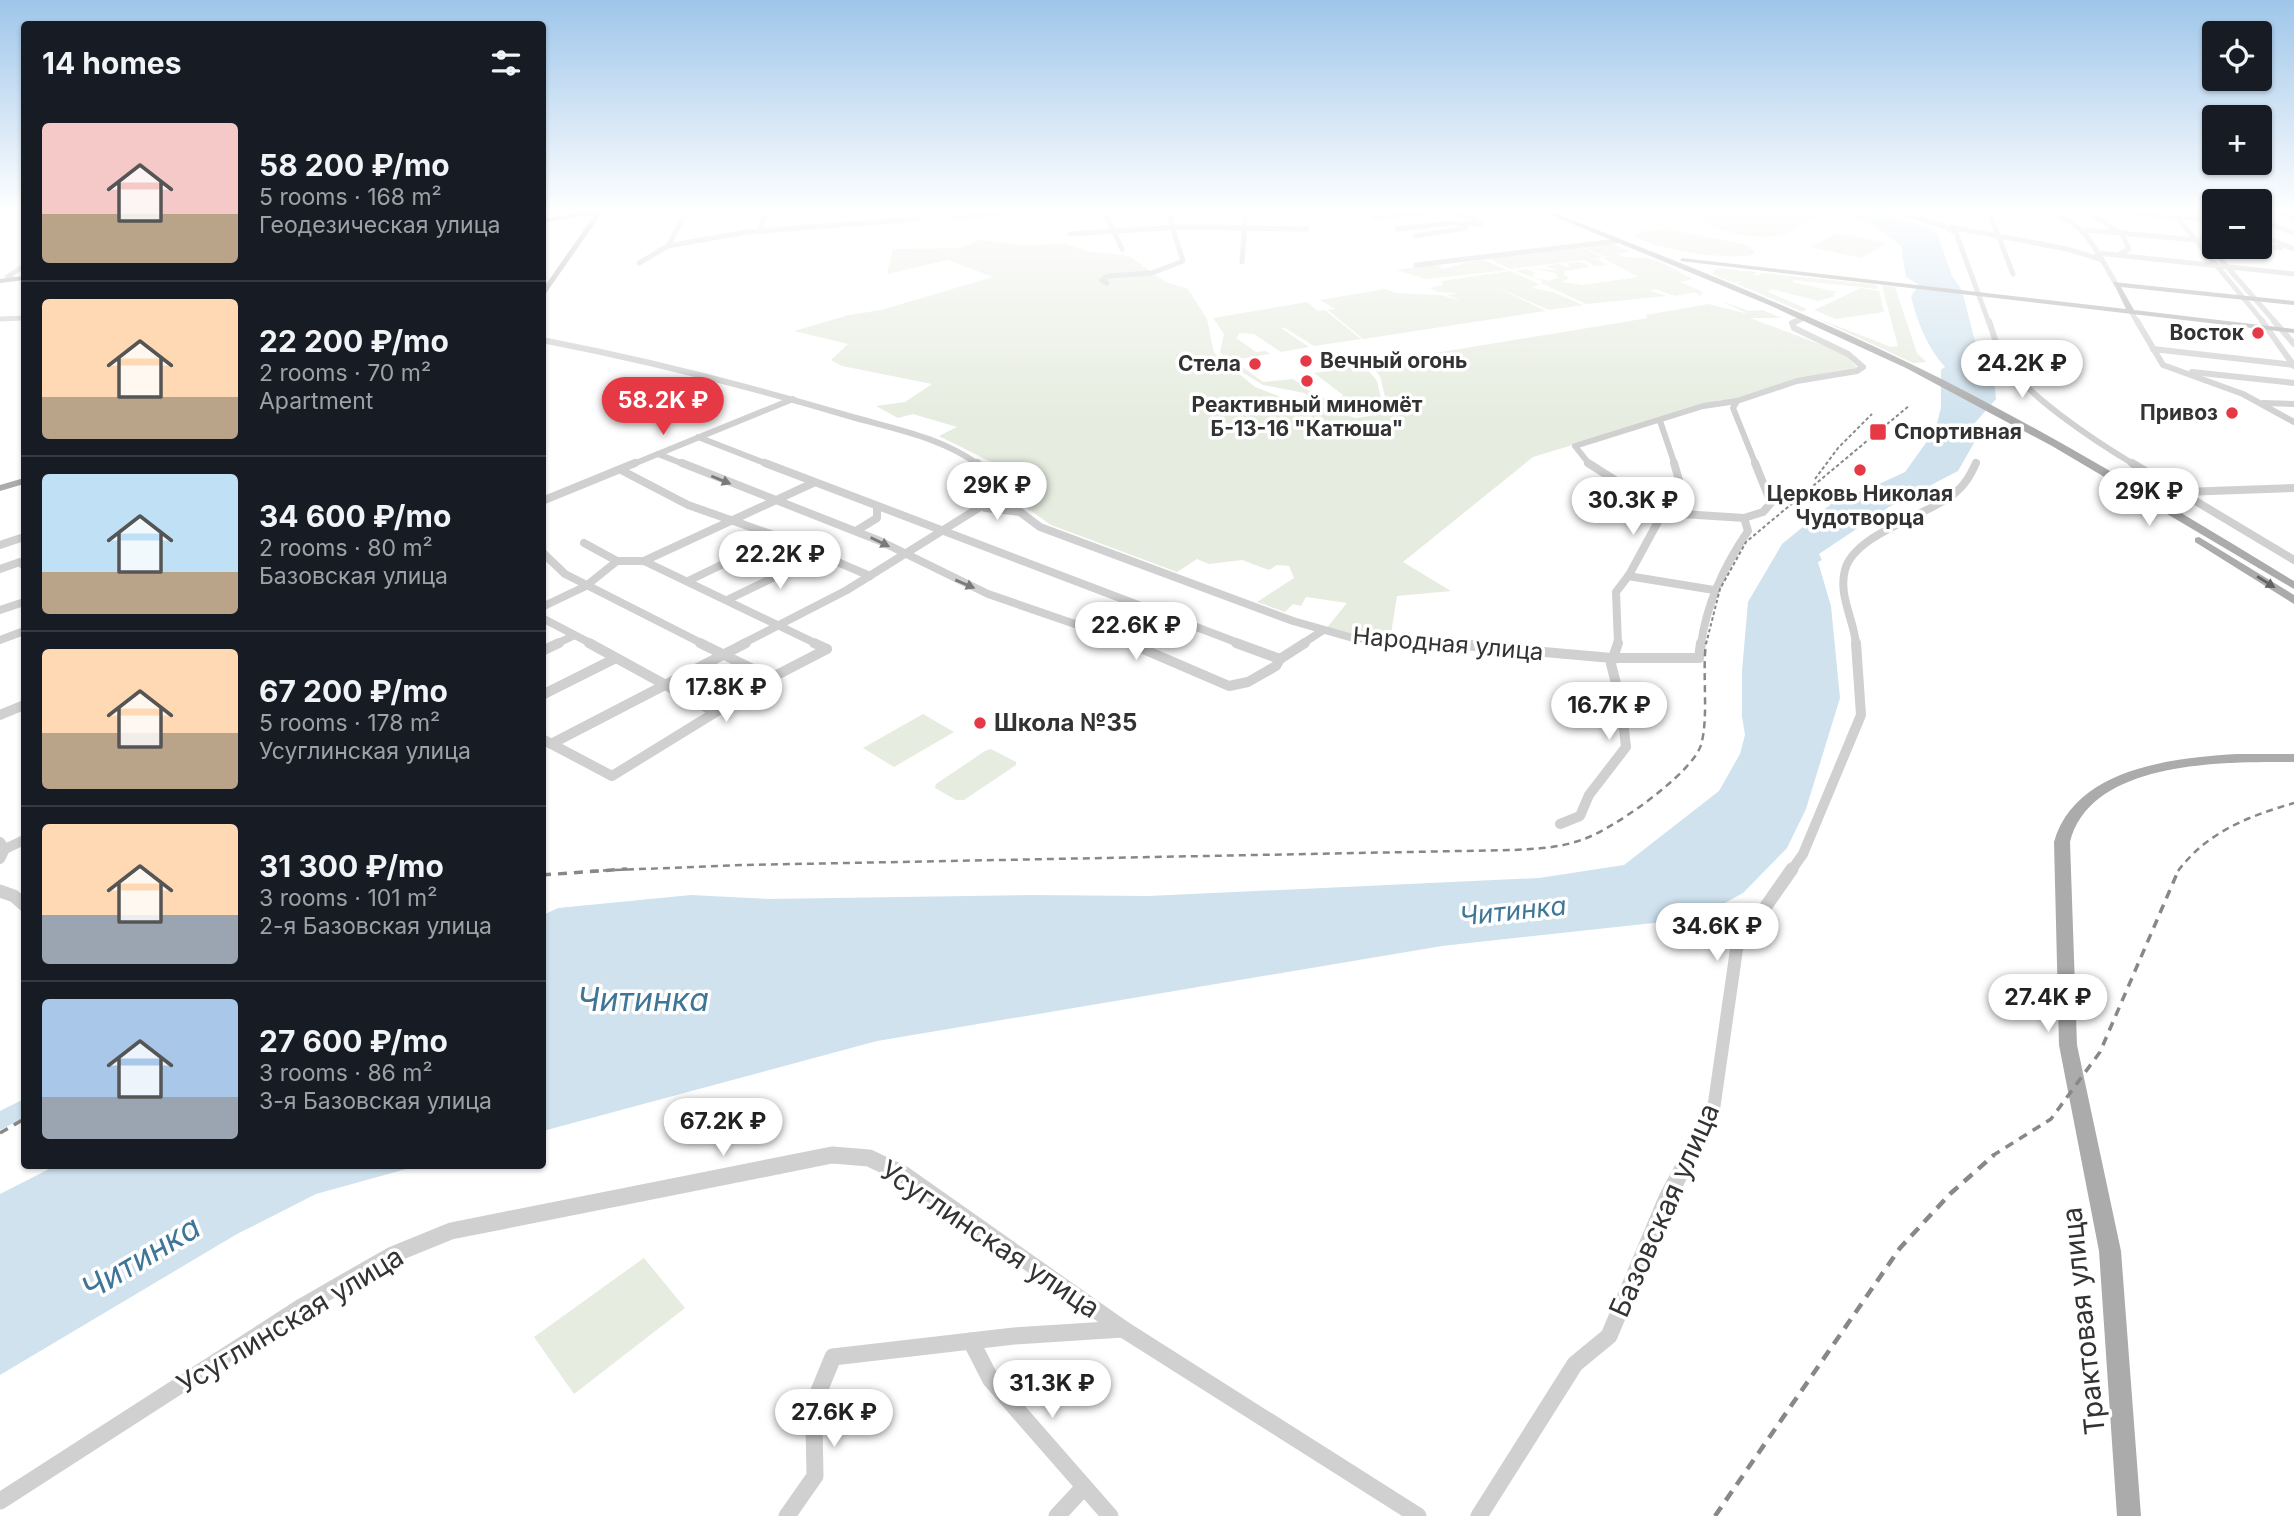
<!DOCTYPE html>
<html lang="en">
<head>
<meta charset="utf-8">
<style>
  :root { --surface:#171b24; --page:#20242c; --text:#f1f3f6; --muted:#9ea1a6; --line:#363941; --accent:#e63946 }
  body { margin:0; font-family:Inter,sans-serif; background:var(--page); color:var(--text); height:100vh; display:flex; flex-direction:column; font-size:26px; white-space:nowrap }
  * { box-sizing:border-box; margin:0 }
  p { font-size:23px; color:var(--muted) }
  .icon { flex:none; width:38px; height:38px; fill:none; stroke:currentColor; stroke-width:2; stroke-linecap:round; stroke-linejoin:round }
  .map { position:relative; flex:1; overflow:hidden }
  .side { position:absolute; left:21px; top:21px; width:525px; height:1148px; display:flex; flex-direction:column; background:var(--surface); border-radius:7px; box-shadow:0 2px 5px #0004 }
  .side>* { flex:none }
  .buttons { position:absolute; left:2202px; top:21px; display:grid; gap:14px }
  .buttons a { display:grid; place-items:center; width:70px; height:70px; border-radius:7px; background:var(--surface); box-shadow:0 2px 5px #0004; font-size:35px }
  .price { position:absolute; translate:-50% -60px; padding:0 16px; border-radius:24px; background:#fff; color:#222; font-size:23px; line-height:46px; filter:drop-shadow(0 2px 4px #0008) }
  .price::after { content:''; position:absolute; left:50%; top:42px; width:21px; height:16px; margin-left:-10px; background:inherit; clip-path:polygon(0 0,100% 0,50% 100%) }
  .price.current { background:var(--accent); color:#fff }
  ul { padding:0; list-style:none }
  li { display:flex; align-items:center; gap:21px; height:175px; padding:0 21px }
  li+li { border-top:2px solid var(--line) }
  li span { display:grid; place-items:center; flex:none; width:196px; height:140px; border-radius:7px; color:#555 }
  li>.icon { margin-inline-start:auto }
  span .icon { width:84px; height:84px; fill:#fffc; stroke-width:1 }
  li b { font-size:30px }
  h2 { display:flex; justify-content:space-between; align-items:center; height:84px; padding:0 21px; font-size:30px }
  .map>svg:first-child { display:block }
</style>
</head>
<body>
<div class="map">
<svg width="2294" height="1516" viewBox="0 0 2294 1516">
  <rect width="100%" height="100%" fill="#fff"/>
  <g fill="#e6ecdf">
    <path d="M1724,209H1799L1818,217C1807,222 1794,232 1783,235C1760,240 1718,234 1701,219Z"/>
    <path d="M1668,229L1748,245L1754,251V254C1735,262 1650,249 1635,236L1642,231Z"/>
    <polygon points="1837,233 1887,243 1861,258 1810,247"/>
    <polygon points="980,240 1020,245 1066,244 1087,251 1129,256 1166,282 1188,289 1207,319 1214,353 1255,387 1287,399 1356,418 1389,413 1380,376 1369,364 1648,318 1645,315 1709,304 1748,314 1721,301 1749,311 1762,310 1782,318 1750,318 1830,348 1846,356 1858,368 1812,376 1736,400 1720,400 1533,457 1403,562 1451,591 1397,596 1390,640 1325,630 1347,603 1306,597 1301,606 1293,604 1285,612 1257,602 1294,578 1289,566 1277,565 1269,570 1242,560 1209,564 1197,559 1177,572 1051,525 1020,503 999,466 939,436 957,427 913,414 898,418 876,406 905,402 932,384 842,366 831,360 848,344 794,331 849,315 881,310 993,277 948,260 887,274 893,249 960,248"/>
    <path d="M1610,243L1631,252L1617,254C1627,259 1633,257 1644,258C1660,259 1679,273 1693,279L1680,282L1703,292L1700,296L1695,292L1675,296L1655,289L1650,291L1667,296L1586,304L1541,283L1543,281L1516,271L1526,269L1536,273L1532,275L1533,277L1548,281L1558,278L1555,273L1531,268L1559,271L1546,266L1559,264L1572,268L1566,263L1581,262L1590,267L1564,271V275L1570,278L1561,282L1583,285L1638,277L1603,258L1613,256L1606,257L1583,247Z"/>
    <polygon points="1580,247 1603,257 1587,260 1598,259 1607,265 1595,266 1584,260 1510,269 1490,259"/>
    <polygon points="1484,260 1507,270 1426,279 1396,270 1438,264 1442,269 1463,264 1461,263"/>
    <polygon points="1717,268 1739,270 1743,274 1742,271 1758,272 1754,274 1757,276 1762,273 1877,285 1878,289 1794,280 1792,282 1837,292 1832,295 1836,296 1818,301 1771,289 1768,292 1807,309 1803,312 1737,284 1743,281 1734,283 1712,274"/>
    <polygon points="1510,271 1539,284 1532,288 1553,292 1583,305 1549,310 1491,285 1546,311 1363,339 1328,310 1335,309 1320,300 1385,289 1396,293 1441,295 1461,301 1448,295 1457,293 1438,292 1429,288 1443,285 1441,281"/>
    <polygon points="1882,286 1895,287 1917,353 1926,362 1913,363 1814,317 1891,347 1898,346"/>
    <polygon points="1861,288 1879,291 1884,312 1836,319 1814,310"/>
    <path d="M1307,302L1318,311L1325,310L1361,339L1314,346L1285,328H1281L1309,347L1281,352L1254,334L1240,333L1236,338L1256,352L1266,351L1270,354L1233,360L1263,382L1293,379C1308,389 1320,402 1339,399L1343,395L1314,373L1364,365L1377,381L1384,411L1359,416L1322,405L1304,393L1263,385L1234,367L1220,352L1224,334L1213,318Z"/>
    <polygon points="923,714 954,732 894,767 863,748"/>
    <polygon points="991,749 1016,762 1016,765 964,800 956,800 935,788 936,784 985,751"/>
    <polygon points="644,1258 685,1308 574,1394 534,1337"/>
  </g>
  <g fill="#cfe2ee">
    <path d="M1825,209H1872L1932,229L1938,236L1952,276L1962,290L1974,338L1994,379L1996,399L1974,424L1982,429L1958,471L1889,507L1819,554L1822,560L1818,562L1831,606L1840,698L1806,809L1787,848L1743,893L1719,906L1672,921L1442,946L877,1041L543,1131V915L558,908L691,895L769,899L1030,895L1148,896L1539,878L1624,865L1719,791L1740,754L1745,735L1742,716V671L1748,602L1782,544L1836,500L1866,490L1905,472L1933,433L1938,420L1941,407V370L1945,367C1927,347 1917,322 1911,296L1919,285L1906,277L1901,246L1874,225Z"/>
    <polygon points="55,1166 417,1166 316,1194 237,1234 0,1375 0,1194"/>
  </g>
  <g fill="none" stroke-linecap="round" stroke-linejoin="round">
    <polygon fill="#cfe2ee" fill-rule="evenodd" points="24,1099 24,1118 0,1130 0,1111"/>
    <g stroke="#d0d0d0" stroke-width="5">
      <polyline points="1103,209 1122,249"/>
      <polyline points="1443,209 1476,220"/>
      <polyline points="1887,209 1944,226 1956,233 1989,323"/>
      <polyline points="1988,209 2013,274"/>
      <path d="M2045,209C2088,225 2094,247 2116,284"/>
      <polyline points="2086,209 2214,220"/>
      <polyline points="2170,209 2264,323"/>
      <polyline points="2193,209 2211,216"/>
      <polyline points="2269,209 2294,218"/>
      <polyline points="2085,210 2122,234 2129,249 2118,255"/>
      <polyline points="954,217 1043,209"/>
      <polyline points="1373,217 1423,213 1434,209"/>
      <polyline points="2259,220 2294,233"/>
      <polyline points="1951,227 2067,249 2100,259"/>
      <polyline points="1397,229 1453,223 1481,224"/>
      <polyline points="2086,230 2197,240"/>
      <polyline points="759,232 767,209"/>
      <polyline points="1070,234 1180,227 1307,229"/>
      <polyline points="2259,235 2294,249"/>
      <polyline points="1415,236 1466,228"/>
      <polyline points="2202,238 2276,323"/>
      <polyline points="668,246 688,209"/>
      <polyline points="2259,246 2281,248"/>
      <polyline points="2097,253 2294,274"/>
      <polyline points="1242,262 1246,209"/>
      <polyline points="639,263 668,246 746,232 918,219"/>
      <polyline points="1416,265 1617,241"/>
      <polyline points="14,279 7,277 24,266"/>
      <polyline points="1107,283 1102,280 1108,276 1152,273 1183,261 1169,217 1175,215 1171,209"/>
      <polyline points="2132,313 2138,323"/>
      <polyline points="0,319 24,318"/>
      <polyline points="1793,323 1802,319"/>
    </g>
    <g stroke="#d0d0d0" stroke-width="6">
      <path d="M1989,321C1993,332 1996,346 2002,356C2021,393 2098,443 2135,465"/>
      <polyline points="2137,321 2163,365 2243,394 2294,422"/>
      <polyline points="2262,321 2294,366"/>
      <polyline points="2274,321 2294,344"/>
      <path d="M542,340C646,360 748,386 849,416C894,429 941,437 979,465"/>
      <polyline points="2153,349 2294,365"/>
      <polyline points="2192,372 2294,383"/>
      <polyline points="1737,401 1733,408 1756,465"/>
      <polyline points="2263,403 2294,404"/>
      <polyline points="1660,421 1675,465"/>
      <polyline points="698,437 770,465"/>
      <polyline points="658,454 686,465"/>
      <polyline points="631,465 793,399"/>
      <polyline points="1590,465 1575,446 1703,406 1737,401 1797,381 1857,371 1863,367 1848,354 1794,328 1792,323 1797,321"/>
    </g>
    <g stroke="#d0d0d0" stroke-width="8">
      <polyline points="682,463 880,541 988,594 1133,644"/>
      <polyline points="765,463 1241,644"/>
      <polyline points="977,463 1020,512 1040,527 1293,621 1353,638 1473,644"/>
      <polyline points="1588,463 1629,489 1675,506"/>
      <polyline points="2132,463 2294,560"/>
      <polyline points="621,470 688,505 779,537 870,576"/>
      <polyline points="2183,492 2294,488"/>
      <polyline points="542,501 635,463"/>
      <polyline points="985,508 1020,512"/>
      <polyline points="1667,513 1744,518"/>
      <polyline points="856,531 877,518 877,507"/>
      <polyline points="584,543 617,561 644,561 817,644"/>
      <polyline points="0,545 24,537"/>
      <polyline points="542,552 565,574 703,644"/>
      <polyline points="644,561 813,483"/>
      <polyline points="0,569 20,562 24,566"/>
      <polyline points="1628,576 1714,590"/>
      <polyline points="688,581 779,537"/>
      <polyline points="727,600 820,555"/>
      <polyline points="542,607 586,586 617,561"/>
      <polyline points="0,610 24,602"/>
      <polyline points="542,618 592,644"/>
      <polyline points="0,640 24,631"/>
      <polyline points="556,644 573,636"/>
      <polyline points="742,644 847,590 985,504 1009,499"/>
      <polyline points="1302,644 1322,631"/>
      <polyline points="1618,644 1616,592 1629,575 1660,518 1675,506 1683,494 1674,463"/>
      <path d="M1701,644C1707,602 1724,566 1748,531L1744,518L1763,512L1771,503L1755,463"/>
      <path d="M1856,644C1854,620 1838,595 1845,570C1854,534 1928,515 1954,494C1965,485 1970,476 1976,463"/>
    </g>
    <g stroke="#d0d0d0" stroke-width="10">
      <polyline points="589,643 715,712"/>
      <polyline points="700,643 771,678"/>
      <polyline points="814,643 827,649"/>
      <polyline points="1129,643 1229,686 1248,682 1276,666 1280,659 1305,643"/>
      <polyline points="1236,643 1280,659"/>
      <polyline points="1440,643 1612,658 1699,658 1701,643"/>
      <polyline points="542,651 559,643"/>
      <polyline points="542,695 616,658"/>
      <polyline points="0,715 24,705"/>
      <polyline points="542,739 612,776 771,678 827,649"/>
      <polyline points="551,744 746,643"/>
      <polyline points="1560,824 1580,816 1589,795 1626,747 1621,703 1611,664 1618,643"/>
      <polyline points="0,842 5,849 0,859"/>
      <polyline points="5,849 24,840"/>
      <polyline points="1791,871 1803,854 1861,715 1856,643"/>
    </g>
    <g stroke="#d0d0d0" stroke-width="13">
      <polyline points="0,891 14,896 24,905"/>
      <polyline points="825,1156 850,1156"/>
      <polyline points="1689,1156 1713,1113 1739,932 1762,912 1792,869"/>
    </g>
    <g stroke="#d0d0d0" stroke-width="17">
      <polyline points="971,1341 991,1380 1110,1516"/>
      <polyline points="0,1501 303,1306 392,1255 451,1231 832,1155 869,1158 903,1174 1123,1329 1418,1516"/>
      <polyline points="787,1516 815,1476 814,1424 819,1391 833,1357 1014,1336 1123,1329"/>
      <polyline points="1057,1516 1084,1487"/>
      <polyline points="1479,1516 1575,1364 1609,1336 1667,1198 1690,1155"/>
    </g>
    <g fill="#ababab" fill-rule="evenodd">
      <polygon points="616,209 602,213 542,299 542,290 595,214 542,223 542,219 599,209"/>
      <path d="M1536,209H1545C1668,258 1792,306 1911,364C2043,428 2168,505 2294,581V589L2052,446L1906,368L1769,305Z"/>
      <polygon points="1682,258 2126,309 2113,282 2294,301 2294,305 2121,287 2134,310 2294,329 2294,333 1680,261"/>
      <polygon points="24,276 24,280 0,283 0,279"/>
      <polygon points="24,478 24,484 0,491 0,485"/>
      <polygon points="2199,537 2294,595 2294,604 2195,542 2195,538"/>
      <path d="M2237,754H2294V762C2227,762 2091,759 2070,842L2077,1045L2121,1251L2141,1516H2117L2099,1251L2059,1045L2054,842C2075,768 2172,758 2237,754Z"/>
    </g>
    <g stroke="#888" stroke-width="2" stroke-dasharray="3.5 2.5" stroke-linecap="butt">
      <polyline points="1815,479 1838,448 1872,414"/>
      <polyline points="1706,644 1720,589 1746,542 1910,405"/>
    </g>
    <g stroke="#888" stroke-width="2.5" stroke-dasharray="7 5" stroke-linecap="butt">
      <path d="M591,871L744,865L1512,850C1535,849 1559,848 1581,840C1611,831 1692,774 1701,745C1709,717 1702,674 1706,643"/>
      <path d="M2178,871C2207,832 2249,816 2294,803"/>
    </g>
    <g stroke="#888" stroke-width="3.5" stroke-dasharray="9 7" stroke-linecap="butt">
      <polyline points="542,875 627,869"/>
      <polyline points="0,1133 24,1119"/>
      <polyline points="1992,1156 2051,1119 2100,1052 2179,869"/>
    </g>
    <polyline stroke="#888" stroke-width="4.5" stroke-dasharray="11 8" stroke-linecap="butt" points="1715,1516 1900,1248 1951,1193 1994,1155"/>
  </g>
  <defs><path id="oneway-solid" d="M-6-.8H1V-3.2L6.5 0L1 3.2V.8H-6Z" transform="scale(1.75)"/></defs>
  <g fill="#7a7a7a">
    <use href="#oneway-solid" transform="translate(721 480) rotate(22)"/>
    <use href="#oneway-solid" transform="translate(880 542) rotate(26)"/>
    <use href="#oneway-solid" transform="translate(965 584) rotate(23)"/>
  </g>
  <use fill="#636363" href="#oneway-solid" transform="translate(2266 582) rotate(32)"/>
  <linearGradient id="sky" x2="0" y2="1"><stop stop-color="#9ec6ea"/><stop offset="0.5" stop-color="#fff"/><stop offset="1" stop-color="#fff" stop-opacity="0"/></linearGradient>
  <rect width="2294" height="421" fill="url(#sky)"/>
  <g fill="#e63946" stroke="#fff" stroke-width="2.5">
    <circle cx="2258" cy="333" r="7"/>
    <circle cx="1306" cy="361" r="7"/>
    <circle cx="1255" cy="364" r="7"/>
    <circle cx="1307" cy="381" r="7"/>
    <circle cx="2232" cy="413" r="7"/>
    <rect x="1869" y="423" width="18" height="18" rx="3.5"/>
    <circle cx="1860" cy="470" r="7"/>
    <circle cx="980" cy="723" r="7"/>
  </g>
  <g text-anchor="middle" stroke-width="7" stroke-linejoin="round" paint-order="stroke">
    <g font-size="21" font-weight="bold" fill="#333" stroke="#fff" text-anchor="end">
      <text x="2244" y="340">Восток</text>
      <text x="1320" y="368" text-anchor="start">Вечный огонь</text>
      <text x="1241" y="371">Стела</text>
      <text x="1307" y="412" text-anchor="middle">Реактивный миномёт<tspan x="1307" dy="24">Б-13-16 "Катюша"</tspan></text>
      <text x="2218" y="420">Привоз</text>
      <text x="1894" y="439" text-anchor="start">Спортивная</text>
      <text x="1860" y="501" text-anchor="middle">Церковь Николая<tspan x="1860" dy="24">Чудотворца</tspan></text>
    </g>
    <g font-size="24" fill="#333" stroke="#fff">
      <text transform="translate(1448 644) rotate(5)" y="8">Народная улица</text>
    </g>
    <g font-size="24" font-weight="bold" fill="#333" stroke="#fff" text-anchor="start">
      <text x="994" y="731">Школа №35</text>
    </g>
    <g font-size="26" font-style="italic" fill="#3f7597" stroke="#fff">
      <text transform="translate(1513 911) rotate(-6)" y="9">Читинка</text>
    </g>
    <g font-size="28" fill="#333" stroke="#fff">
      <text transform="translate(1664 1210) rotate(-66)" y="10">Базовская улица</text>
      <text transform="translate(990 1239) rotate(34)" y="10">Усуглинская улица</text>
      <text transform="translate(290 1320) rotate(-31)" y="10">Усуглинская улица</text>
      <text transform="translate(2083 1321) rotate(-96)" y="10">Трактовая улица</text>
    </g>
    <g font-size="32" font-style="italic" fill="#3f7597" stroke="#fff">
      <text x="643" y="1011">Читинка</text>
      <text transform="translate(141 1258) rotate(-31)" y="11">Читинка</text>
    </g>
  </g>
</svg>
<div class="buttons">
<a><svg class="icon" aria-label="locate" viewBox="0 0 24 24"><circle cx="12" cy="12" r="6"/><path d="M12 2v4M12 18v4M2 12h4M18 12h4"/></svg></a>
<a>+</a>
<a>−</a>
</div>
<b class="price" style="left:2022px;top:400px">24.2K ₽</b>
<b class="price current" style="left:663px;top:437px">58.2K ₽</b>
<b class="price" style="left:997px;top:522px">29K ₽</b>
<b class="price" style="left:2149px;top:528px">29K ₽</b>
<b class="price" style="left:1633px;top:537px">30.3K ₽</b>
<b class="price" style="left:780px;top:591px">22.2K ₽</b>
<b class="price" style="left:1136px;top:662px">22.6K ₽</b>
<b class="price" style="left:726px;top:724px">17.8K ₽</b>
<b class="price" style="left:1609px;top:742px">16.7K ₽</b>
<b class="price" style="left:1717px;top:963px">34.6K ₽</b>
<b class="price" style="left:2048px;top:1034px">27.4K ₽</b>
<b class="price" style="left:723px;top:1158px">67.2K ₽</b>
<b class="price" style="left:1052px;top:1420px">31.3K ₽</b>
<b class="price" style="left:834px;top:1449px">27.6K ₽</b>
<section class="side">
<h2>14 homes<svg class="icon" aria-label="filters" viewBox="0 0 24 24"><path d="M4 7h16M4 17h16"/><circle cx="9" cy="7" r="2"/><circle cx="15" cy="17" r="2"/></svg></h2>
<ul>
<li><span style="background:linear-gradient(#f6c9c9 65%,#b9a48a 0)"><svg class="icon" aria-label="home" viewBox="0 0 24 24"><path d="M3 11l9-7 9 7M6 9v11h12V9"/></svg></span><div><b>58 200 ₽/mo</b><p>5 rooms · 168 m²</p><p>Геодезическая улица</p></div></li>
<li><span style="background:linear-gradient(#ffd9b3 70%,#b9a48a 0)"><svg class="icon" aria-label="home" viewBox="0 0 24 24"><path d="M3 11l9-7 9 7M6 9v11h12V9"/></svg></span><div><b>22 200 ₽/mo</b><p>2 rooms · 70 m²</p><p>Apartment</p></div></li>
<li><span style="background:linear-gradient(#bfe0f5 70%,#b9a48a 0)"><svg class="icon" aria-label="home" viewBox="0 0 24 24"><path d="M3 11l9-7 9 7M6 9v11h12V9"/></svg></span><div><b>34 600 ₽/mo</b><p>2 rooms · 80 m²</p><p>Базовская улица</p></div></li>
<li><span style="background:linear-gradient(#ffd9b3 60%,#b9a48a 0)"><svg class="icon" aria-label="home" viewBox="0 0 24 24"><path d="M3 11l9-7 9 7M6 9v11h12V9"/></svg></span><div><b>67 200 ₽/mo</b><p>5 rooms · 178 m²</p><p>Усуглинская улица</p></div></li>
<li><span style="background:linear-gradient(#ffd9b3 65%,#9aa5b1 0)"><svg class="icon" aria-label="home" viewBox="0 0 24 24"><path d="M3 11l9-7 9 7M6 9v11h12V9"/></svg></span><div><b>31 300 ₽/mo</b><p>3 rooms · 101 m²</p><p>2-я Базовская улица</p></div></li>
<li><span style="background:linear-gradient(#a9c7e8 70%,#9aa5b1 0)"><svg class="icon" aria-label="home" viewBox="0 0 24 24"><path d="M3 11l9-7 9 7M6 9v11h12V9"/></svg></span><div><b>27 600 ₽/mo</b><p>3 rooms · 86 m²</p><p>3-я Базовская улица</p></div></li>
</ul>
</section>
</div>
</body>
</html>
